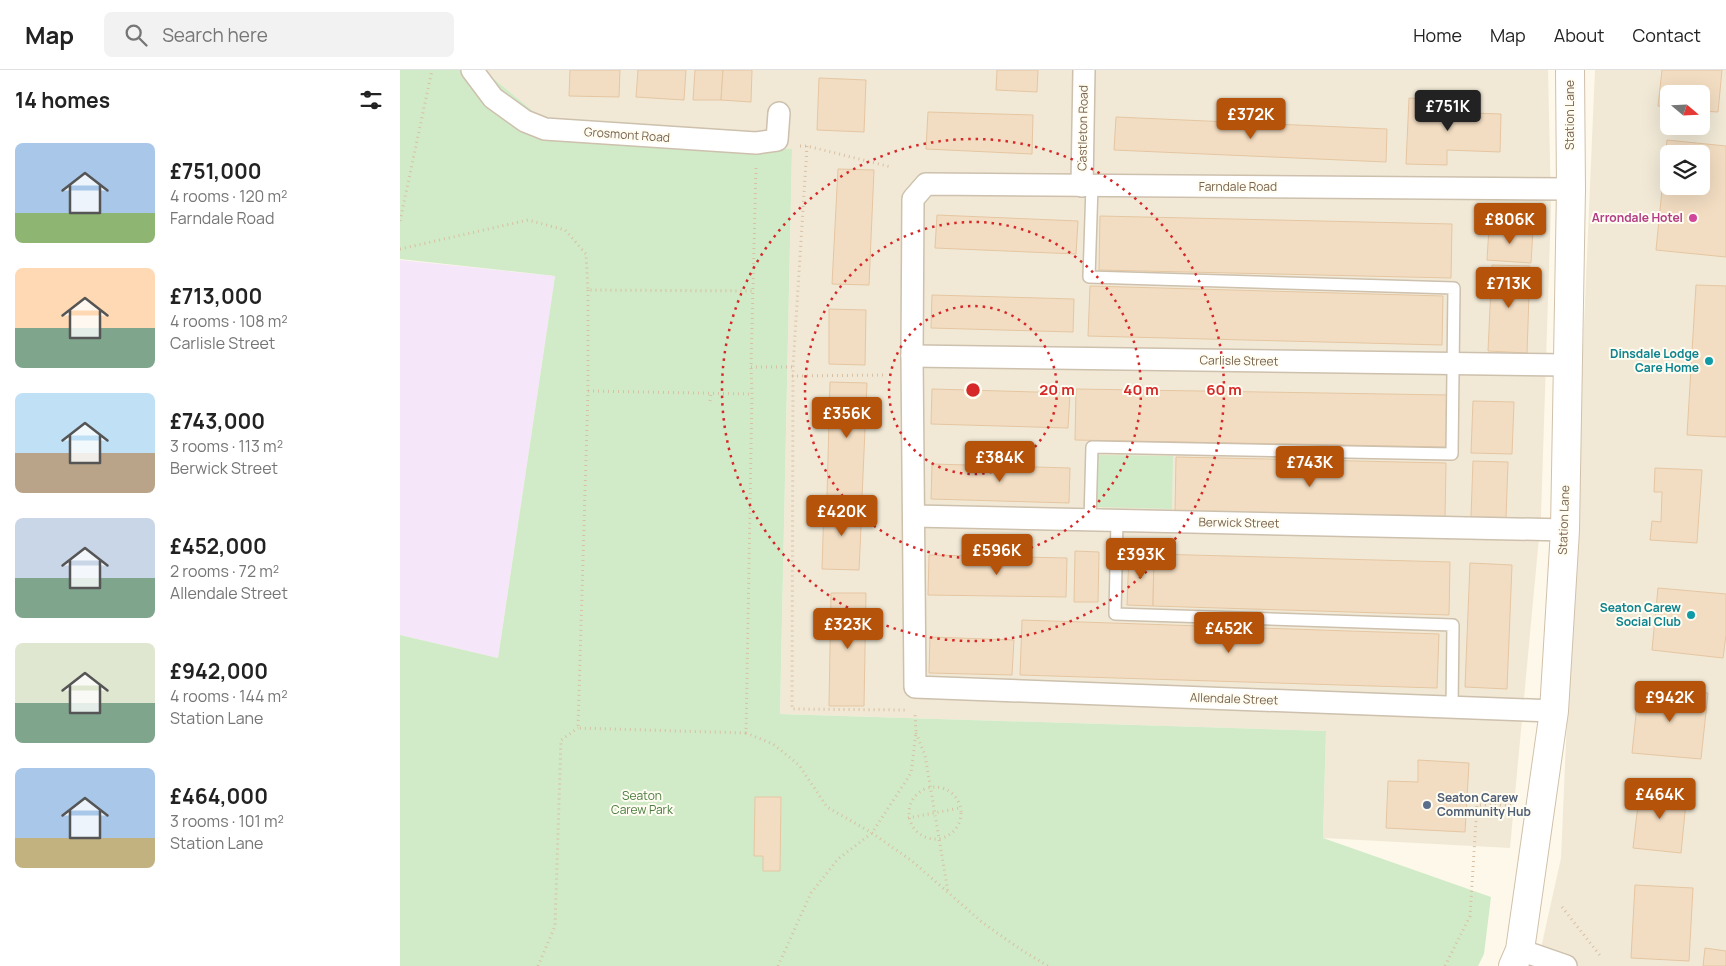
<!DOCTYPE html>
<html lang="en">
<head>
<meta charset="utf-8">
<style>
  :root { --surface:#fff; --page:#f2f2f2; --text:#222; --muted:#767676; --line:#e0e0e0; --accent:#b45309 }
  body { margin:0; font-family:Manrope,sans-serif; background:var(--page); color:var(--text); height:100vh; display:flex; flex-direction:column; font-size:19px; white-space:nowrap }
  * { box-sizing:border-box; margin:0 }
  p { font-size:16px; color:var(--muted) }
  .icon { flex:none; width:28px; height:28px; fill:none; stroke:currentColor; stroke-width:2; stroke-linecap:round; stroke-linejoin:round }
  .map { position:relative; flex:1; overflow:hidden }
  .sheet { display:flex; flex-direction:column; background:var(--surface); width:400px }
  .sheet>* { flex:none }
  .needle { width:32px; rotate:109deg }
  .tools { position:absolute; left:1260px; top:15px; display:grid; gap:10px }
  .tools a { display:grid; place-items:center; width:50px; height:50px; border-radius:8px; background:var(--surface); box-shadow:0 5px 20px #0002; font-size:25px }
  .price { position:absolute; translate:-50% -42px; padding:0 11px; border-radius:5px; background:var(--accent); color:#fff; font-size:16px; line-height:32px; filter:drop-shadow(0 1px 2px #0008) }
  .price::after { content:''; position:absolute; left:50%; top:30px; width:15px; height:11px; margin-left:-8px; background:inherit; clip-path:polygon(0 0,100% 0,50% 100%) }
  .price.active { background:#222; color:#fff }
  ul { padding:0; list-style:none }
  li { display:flex; align-items:center; gap:15px; height:125px; padding:0 15px }
  li span { display:grid; place-items:center; flex:none; width:140px; height:100px; border-radius:8px; color:#555 }
  li>.icon { margin-inline-start:auto }
  span .icon { width:60px; height:60px; fill:#fffc; stroke-width:1 }
  li b { font-size:21px }
  h2 { display:flex; justify-content:space-between; align-items:center; height:60px; padding:0 15px; font-size:21px }
  header { display:flex; align-items:center; gap:30px; box-sizing:border-box; height:70px; padding:0 25px; background:var(--surface); border-bottom:1px solid var(--line) }
  header strong { font-size:24px }
  nav { display:flex; gap:28px; margin-inline-start:auto; font-size:18px }
  .search { width:350px; height:45px; background:var(--page); display:flex; align-items:center; gap:12px; box-sizing:border-box; padding:0 18px; border-radius:8px; color:var(--muted); font-size:19px }
  main { display:flex; flex:1; min-height:0 }
  .map>svg:first-child { display:block }
</style>
</head>
<body>
<header>
<strong>Map</strong>
<div class="search"><svg class="icon" aria-label="search" viewBox="0 0 24 24"><circle cx="10" cy="10" r="6"/><path d="M15 15l6 6"/></svg>Search here</div>
<nav><a>Home</a><a>Map</a><a>About</a><a>Contact</a></nav>
</header>
<main>
<section class="sheet">
<h2>14 homes<svg class="icon" aria-label="filters" viewBox="0 0 24 24"><path d="M4 7h16M4 17h16"/><circle cx="9" cy="7" r="2"/><circle cx="15" cy="17" r="2"/></svg></h2>
<ul>
<li><span style="background:linear-gradient(#a9c7e8 70%,#8fb573 0)"><svg class="icon" aria-label="home" viewBox="0 0 24 24"><path d="M3 11l9-7 9 7M6 9v11h12V9"/></svg></span><div><b>£751,000</b><p>4 rooms · 120 m²</p><p>Farndale Road</p></div></li>
<li><span style="background:linear-gradient(#ffd9b3 60%,#7fa58c 0)"><svg class="icon" aria-label="home" viewBox="0 0 24 24"><path d="M3 11l9-7 9 7M6 9v11h12V9"/></svg></span><div><b>£713,000</b><p>4 rooms · 108 m²</p><p>Carlisle Street</p></div></li>
<li><span style="background:linear-gradient(#bfe0f5 60%,#b9a48a 0)"><svg class="icon" aria-label="home" viewBox="0 0 24 24"><path d="M3 11l9-7 9 7M6 9v11h12V9"/></svg></span><div><b>£743,000</b><p>3 rooms · 113 m²</p><p>Berwick Street</p></div></li>
<li><span style="background:linear-gradient(#c9d6e8 60%,#7fa58c 0)"><svg class="icon" aria-label="home" viewBox="0 0 24 24"><path d="M3 11l9-7 9 7M6 9v11h12V9"/></svg></span><div><b>£452,000</b><p>2 rooms · 72 m²</p><p>Allendale Street</p></div></li>
<li><span style="background:linear-gradient(#dfe7d0 60%,#7fa58c 0)"><svg class="icon" aria-label="home" viewBox="0 0 24 24"><path d="M3 11l9-7 9 7M6 9v11h12V9"/></svg></span><div><b>£942,000</b><p>4 rooms · 144 m²</p><p>Station Lane</p></div></li>
<li><span style="background:linear-gradient(#a9c7e8 70%,#c2b280 0)"><svg class="icon" aria-label="home" viewBox="0 0 24 24"><path d="M3 11l9-7 9 7M6 9v11h12V9"/></svg></span><div><b>£464,000</b><p>3 rooms · 101 m²</p><p>Station Lane</p></div></li>
</ul>
</section>
<div class="map">
<svg width="1326" height="896" viewBox="0 0 1326 896">
  <rect width="100%" height="100%" fill="#fdf8ea"/>
  <g fill="#f1e9d6" fill-rule="evenodd">
    <polygon points="83,0 1148,0 1151,136 1141,446 1110,778 923,768 926,661 380,644 392,79 160,63"/>
    <path d="M1195,0H1326V896H1137L1161,788ZM1269,24H1301V56H1269ZM1269,84H1301V116H1269Z"/>
  </g>
  <polygon fill="#f5e7f9" points="0,190 155,206 98,588 0,565"/>
  <g fill="#d1ebc8">
    <polygon points="0,0 83,0 160,63 392,79 380,644 926,661 923,768 1091,827 1084,884 1078,896 0,896 0,565 98,588 155,206 0,189"/>
    <polygon points="698,385 773,386 772,439 697,437"/>
  </g>
  <g fill="#f2ddc2" stroke="#e5c6a2" fill-rule="evenodd">
    <polygon points="170,0 220,0 219,27 169,26"/>
    <polygon points="238,0 286,0 284,30 236,27"/>
    <polygon points="295,0 323,0 321,30 293,30"/>
    <polygon points="323,0 352,0 351,32 321,30"/>
    <polygon points="597,0 638,0 637,22 596,20"/>
    <polygon points="1262,0 1322,0 1318,42 1301,41 1301,24 1269,24 1269,37 1258,36"/>
    <polygon points="419,8 466,10 464,62 417,60"/>
    <polygon points="1009,28 1045,30 1044,42 1101,44 1100,82 1047,80 1047,95 1006,94"/>
    <polygon points="528,42 633,45 632,84 526,79"/>
    <polygon points="716,47 987,59 986,92 714,80"/>
    <path d="M1267,70L1326,76V187L1256,180ZM1269,84H1301V116H1269Z"/>
    <polygon points="438,99 474,100 469,215 432,214"/>
    <polygon points="537,145 678,151 676,184 535,178"/>
    <polygon points="700,146 1052,154 1051,208 699,200"/>
    <polygon points="1089,157 1133,160 1131,193 1087,190"/>
    <polygon points="1092,195 1130,196 1127,283 1088,281"/>
    <polygon points="1296,215 1326,216 1326,367 1287,365"/>
    <polygon points="690,216 1043,226 1042,275 688,266"/>
    <polygon points="532,225 674,229 673,262 531,258"/>
    <polygon points="429,239 466,240 465,295 429,294"/>
    <polygon points="430,312 467,313 462,428 427,426"/>
    <polygon points="532,319 670,323 668,358 531,354"/>
    <polygon points="676,319 1048,325 1047,377 675,370"/>
    <polygon points="1073,331 1114,332 1112,384 1071,383"/>
    <polygon points="776,387 1046,393 1045,448 775,442"/>
    <polygon points="1073,391 1108,392 1106,448 1071,447"/>
    <polygon points="532,394 670,398 669,433 531,429"/>
    <polygon points="1255,398 1302,400 1297,473 1250,470 1252,451 1261,452 1262,422 1254,422"/>
    <polygon points="424,435 462,436 459,500 422,499"/>
    <polygon points="675,481 699,482 698,532 674,532"/>
    <polygon points="729,483 754,484 753,536 727,535"/>
    <polygon points="754,484 1050,492 1049,545 753,536"/>
    <polygon points="529,485 667,488 666,527 528,525"/>
    <polygon points="1070,493 1112,495 1107,619 1065,617"/>
    <polygon points="1258,518 1326,524 1326,565 1323,588 1252,580"/>
    <polygon points="431,523 466,523 464,636 429,636"/>
    <polygon points="622,550 1039,564 1037,618 620,605"/>
    <polygon points="530,567 614,570 612,605 529,603"/>
    <polygon points="1239,616 1308,623 1301,689 1232,683"/>
    <polygon points="1018,690 1069,693 1065,762 986,758 988,711 1018,712"/>
    <polygon points="1240,717 1287,722 1281,783 1233,778"/>
    <polygon points="355,727 381,727 380,801 363,801 363,786 354,786"/>
    <polygon points="1235,815 1293,818 1289,891 1231,888"/>
    <polygon points="1305,878 1326,881 1326,896 1303,896"/>
  </g>
  <g fill="none" stroke-linecap="round" stroke-linejoin="round">
    <defs>
      <g id="service">
        <polyline points="690,450 692,377 1052,384 1054,218 689,207 692,116"/>
        <polyline points="717,450 715,544 1053,555 1052,637"/>
      </g>
      <g id="minor">
        <polyline points="72,0 93,28 125,51 145,59 356,73 377,70 379,43"/>
        <polyline points="682,116 684,0"/>
        <polyline points="512,286 1167,295"/>
        <polyline points="514,446 1165,460"/>
        <polyline points="1154,641 515,617 512,286 513,129 526,114 1171,119"/>
        <polyline points="1120,880 1166,896"/>
      </g>
      <polyline id="secondary" points="1113,896 1120,880 1154,641 1165,460 1171,119 1170,0"/>
    </defs>
    <use href="#service" stroke="#cdc0ad" stroke-width="14"/>
    <use href="#minor" stroke="#cdc0ad" stroke-width="24"/>
    <use href="#secondary" stroke="#d0c1ab" stroke-width="30"/>
    <g stroke="#d8c0a4" stroke-width="3" stroke-dasharray="1 4" stroke-linecap="butt">
      <polyline points="400,76 407,76 491,97"/>
      <polyline points="407,76 393,297 392,639 505,640"/>
      <polyline points="356,98 351,297 352,324 346,663 373,674 399,695 427,737 472,763 512,791 583,853 623,881 648,896"/>
      <polyline points="0,151 32,0"/>
      <polyline points="0,179 128,150 165,160 186,184 188,220 353,221"/>
      <polyline points="188,220 188,321 178,658 346,663"/>
      <polyline points="351,297 393,297"/>
      <polyline points="392,306 487,305"/>
      <polyline points="188,321 352,324"/>
      <polyline points="310,331 311,323"/>
      <polyline points="516,663 525,685 548,822"/>
      <circle cx="535" cy="743" r="26"/>
      <polyline points="508,748 560,738"/>
      <polyline points="1162,837 1202,888"/>
      <polyline points="138,896 155,856 161,670 178,658"/>
      <polyline points="378,896 411,823 438,789 472,763 511,703 516,662 515,642"/>
      <polyline points="1045,896 1070,846 1077,735 1113,735"/>
    </g>
    <use href="#service" stroke="#fff" stroke-width="11"/>
    <use href="#minor" stroke="#fff" stroke-width="21"/>
    <use href="#secondary" stroke="#fff" stroke-width="28"/>
  </g>
  <g fill="none" stroke="#d62828" stroke-width="2.5" stroke-dasharray="2.5 5">
    <circle cx="573" cy="320" r="84"/>
    <circle cx="573" cy="320" r="168"/>
    <circle cx="573" cy="320" r="251"/>
  </g>
  <circle fill="#d1479c" stroke="#fffcf1" stroke-width="2" cx="1293" cy="148" r="5"/>
  <g fill="#0f9aa8" stroke="#fffcf1" stroke-width="2">
    <circle cx="1309" cy="291" r="5"/>
    <circle cx="1291" cy="545" r="5"/>
  </g>
  <circle fill="#5c6f8a" stroke="#fffcf1" stroke-width="2" cx="1027" cy="735" r="5"/>
  <g text-anchor="middle" stroke-width="4" stroke-linejoin="round" paint-order="stroke">
    <g font-size="12" fill="#78634d" stroke="#fffcf1">
      <text transform="translate(1170 45) rotate(-90)" y="4">Station Lane</text>
      <text transform="translate(683 58) rotate(-89)" y="4">Castleton Road</text>
      <text transform="translate(227 65) rotate(4)" y="4">Grosmont Road</text>
      <text x="838" y="121">Farndale Road</text>
      <text transform="translate(839 291) rotate(1)" y="4">Carlisle Street</text>
      <text transform="translate(1164 450) rotate(-88)" y="4">Station Lane</text>
      <text transform="translate(839 453) rotate(1)" y="4">Berwick Street</text>
      <text transform="translate(834 629) rotate(2)" y="4">Allendale Street</text>
    </g>
    <g font-size="12" font-weight="bold" fill="#b23c85" stroke="#fffcf1" text-anchor="end">
      <text x="1283" y="152">Arrondale Hotel</text>
    </g>
    <g font-size="12" font-weight="bold" fill="#0d838f" stroke="#fffcf1" text-anchor="end">
      <text x="1299" y="288">Dinsdale Lodge<tspan x="1299" dy="14">Care Home</tspan></text>
      <text x="1281" y="542">Seaton Carew<tspan x="1281" dy="14">Social Club</tspan></text>
    </g>
    <g font-size="12" fill="#4c7e44" stroke="#fffcf1">
      <text x="242" y="730">Seaton<tspan x="242" dy="14">Carew Park</tspan></text>
    </g>
    <g font-size="12" font-weight="bold" fill="#4e5e75" stroke="#fffcf1" text-anchor="start">
      <text x="1037" y="732">Seaton Carew<tspan x="1037" dy="14">Community Hub</tspan></text>
    </g>
  </g>
  <circle cx="573" cy="320" r="8" fill="#d62828" stroke="#fffcf1" stroke-width="2.5"/>
  <g font-size="15" text-anchor="middle" font-weight="bold" fill="#d62828" stroke="#fffcf1" stroke-width="4" stroke-linejoin="round" paint-order="stroke">
    <text x="657" y="325">20 m</text>
    <text x="741" y="325">40 m</text>
    <text x="824" y="325">60 m</text>
  </g>
</svg>
<div class="tools">
<a><svg class="needle" viewBox="-14 -14 28 28"><path d="M0-13l5 13h-10z" fill="#e53935"/><path d="M0 13l5-13h-10z" fill="#767676"/></svg></a>
<a><svg class="icon" aria-label="layers" viewBox="0 0 24 24"><path d="M12 4l9 5-9 5-9-5zM3 14l9 5 9-5"/></svg></a>
</div>
<b class="price active" style="left:1048px;top:62px">£751K</b>
<b class="price" style="left:851px;top:70px">£372K</b>
<b class="price" style="left:1110px;top:175px">£806K</b>
<b class="price" style="left:1109px;top:239px">£713K</b>
<b class="price" style="left:447px;top:369px">£356K</b>
<b class="price" style="left:600px;top:413px">£384K</b>
<b class="price" style="left:910px;top:418px">£743K</b>
<b class="price" style="left:442px;top:467px">£420K</b>
<b class="price" style="left:597px;top:506px">£596K</b>
<b class="price" style="left:741px;top:510px">£393K</b>
<b class="price" style="left:448px;top:580px">£323K</b>
<b class="price" style="left:829px;top:584px">£452K</b>
<b class="price" style="left:1270px;top:653px">£942K</b>
<b class="price" style="left:1260px;top:750px">£464K</b>
</div>
</main>
</body>
</html>
